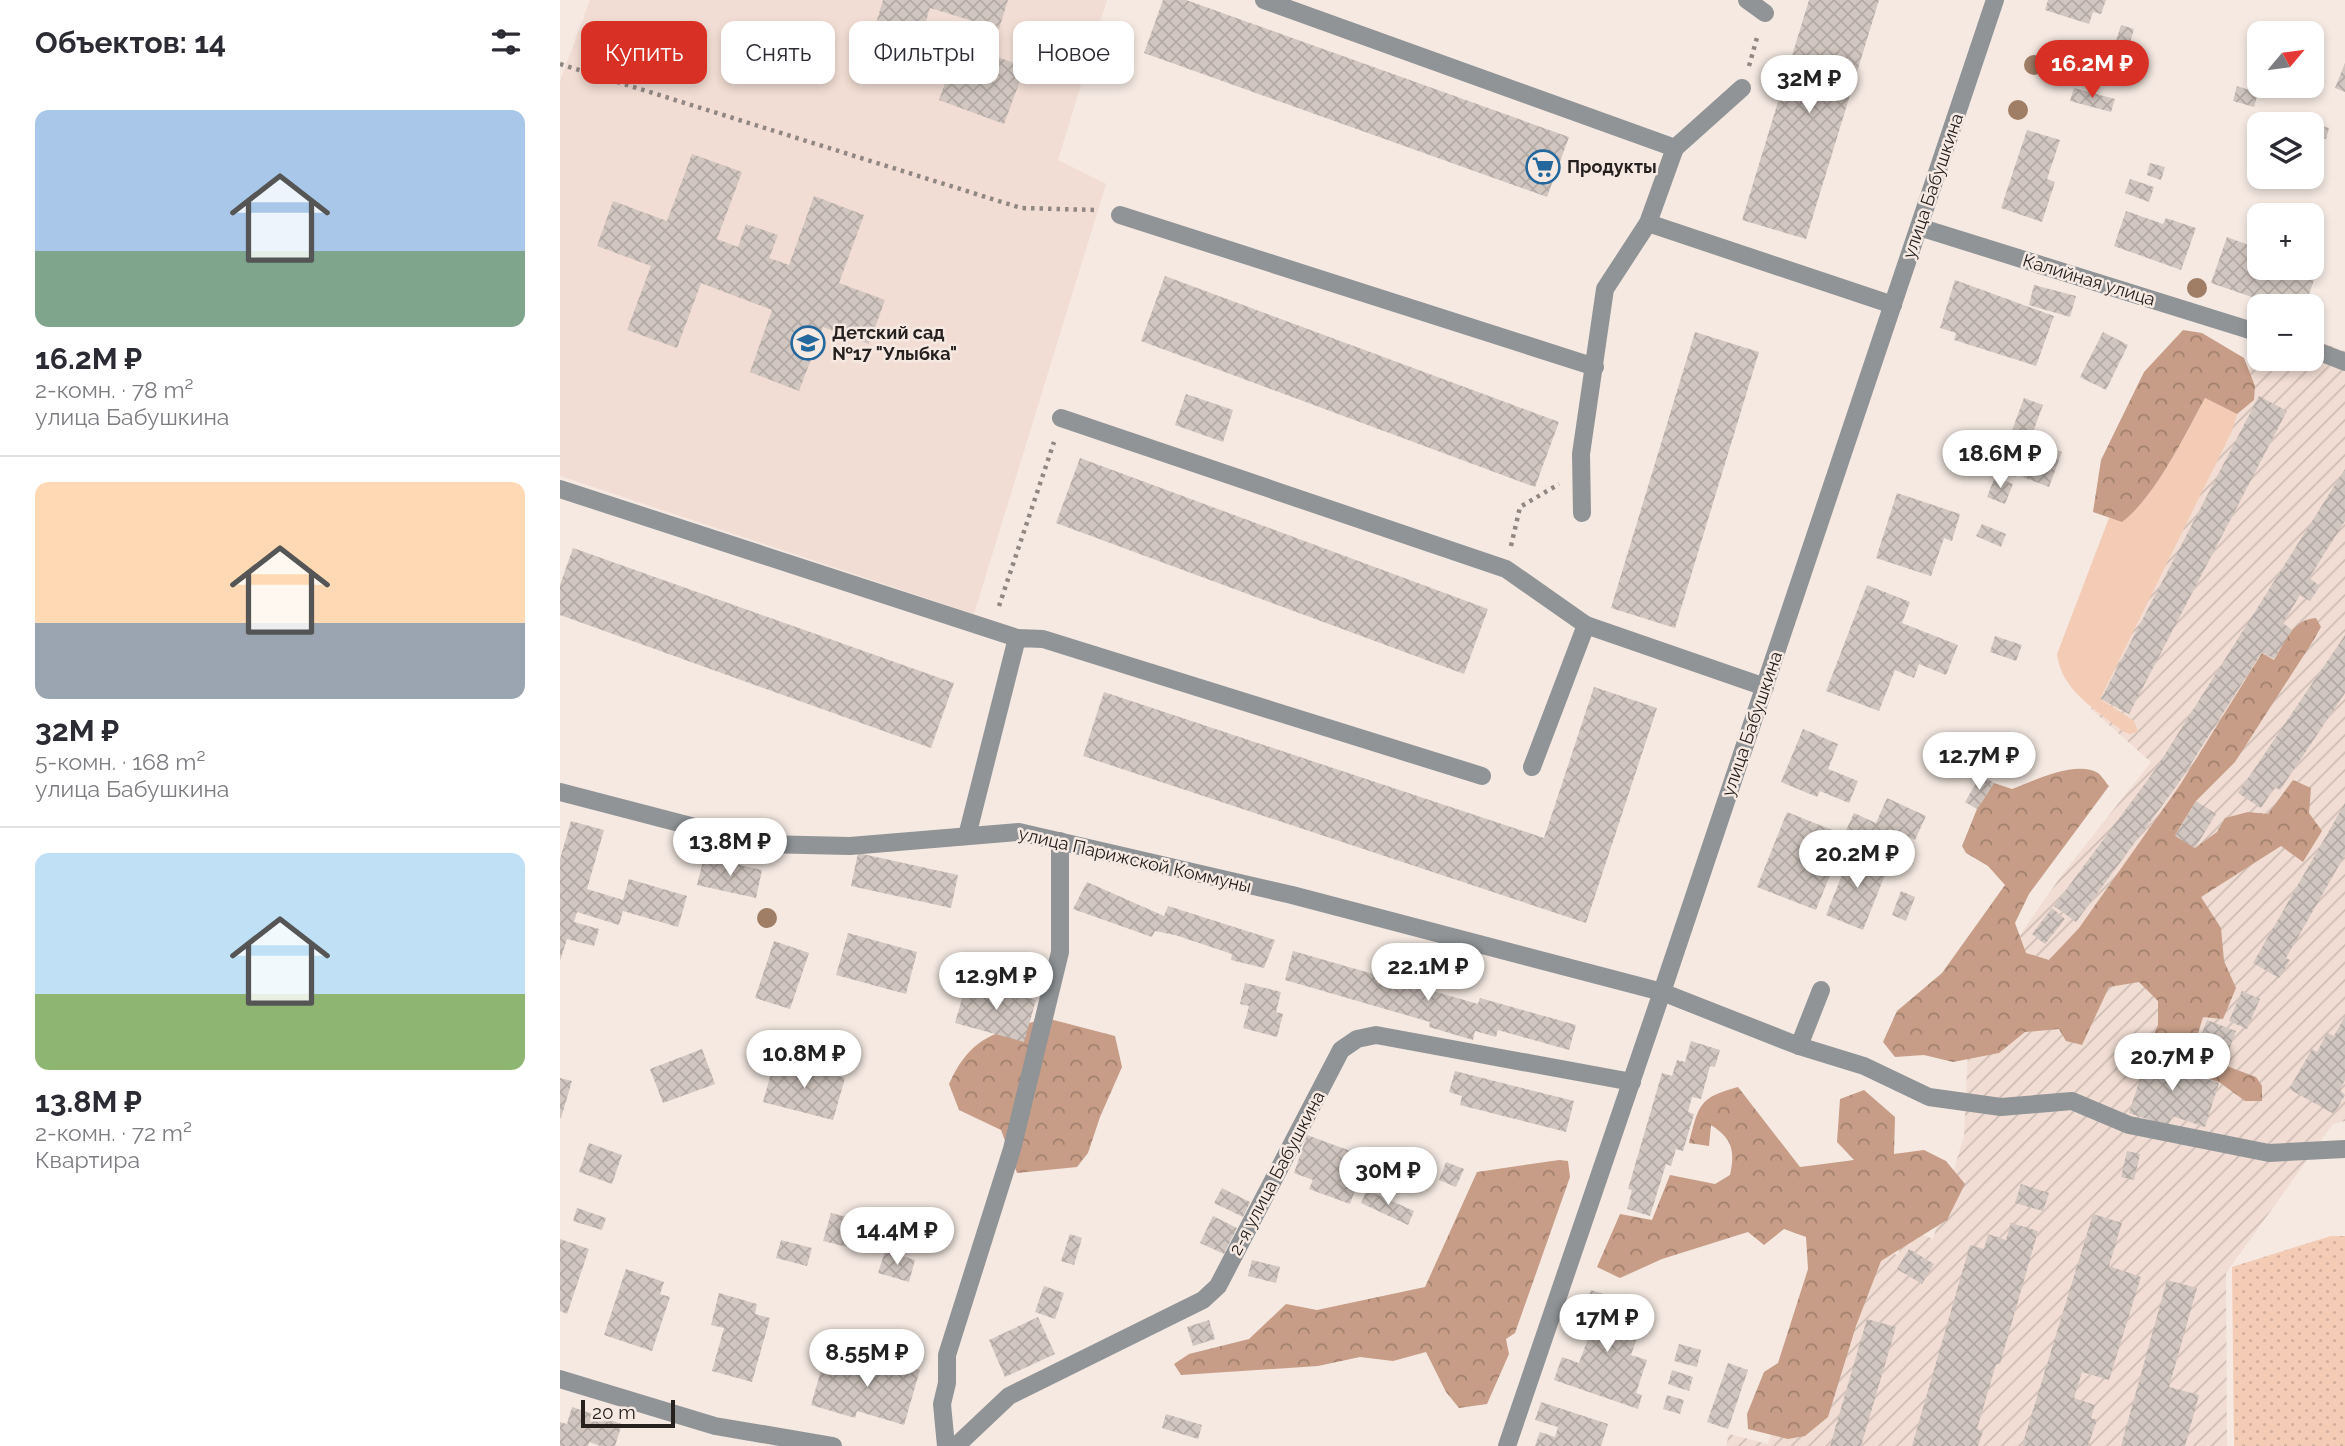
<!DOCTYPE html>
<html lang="ru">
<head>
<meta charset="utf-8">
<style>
  :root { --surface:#fff; --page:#f7f7f7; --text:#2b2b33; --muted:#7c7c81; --line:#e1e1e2; --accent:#d93025 }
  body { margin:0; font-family:Raleway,sans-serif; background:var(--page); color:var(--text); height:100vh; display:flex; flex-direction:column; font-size:26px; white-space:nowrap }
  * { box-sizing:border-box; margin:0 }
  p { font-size:23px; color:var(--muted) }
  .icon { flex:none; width:38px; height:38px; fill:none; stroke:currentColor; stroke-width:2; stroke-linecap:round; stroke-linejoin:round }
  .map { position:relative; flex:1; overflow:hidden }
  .sheet { display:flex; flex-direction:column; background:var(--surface); width:560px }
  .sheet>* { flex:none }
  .top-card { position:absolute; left:21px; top:21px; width:665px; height:63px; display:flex; gap:14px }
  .needle { width:46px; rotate:61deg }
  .buttons { position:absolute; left:1687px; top:21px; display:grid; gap:14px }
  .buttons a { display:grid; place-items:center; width:77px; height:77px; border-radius:14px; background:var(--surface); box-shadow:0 4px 10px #0003; font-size:35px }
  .scale { position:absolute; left:21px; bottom:18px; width:94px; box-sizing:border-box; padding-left:7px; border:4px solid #26211f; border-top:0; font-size:19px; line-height:24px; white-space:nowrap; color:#26211f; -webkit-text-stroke:5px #f5e9e2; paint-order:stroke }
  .price { position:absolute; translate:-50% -60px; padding:0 16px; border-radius:24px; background:#fff; color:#222; font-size:23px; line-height:46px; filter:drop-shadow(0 2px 4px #0008) }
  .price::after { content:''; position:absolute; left:50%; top:42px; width:21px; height:16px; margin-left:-10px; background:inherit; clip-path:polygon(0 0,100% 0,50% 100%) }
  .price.selected { background:var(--accent); color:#fff }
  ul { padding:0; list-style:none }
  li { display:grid; align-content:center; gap:14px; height:371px; padding:0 35px }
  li+li { border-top:2px solid var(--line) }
  li span { display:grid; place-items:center; height:217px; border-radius:14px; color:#555 }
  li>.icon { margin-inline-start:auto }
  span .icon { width:126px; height:126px; fill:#fffc; stroke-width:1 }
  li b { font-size:30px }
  h2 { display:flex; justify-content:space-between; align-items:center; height:84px; padding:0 35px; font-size:30px }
  .pill { padding:0 24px; border-radius:14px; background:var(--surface); box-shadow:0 4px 10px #0003; font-size:24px; line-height:63px }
  .pill.selected { background:var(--accent); color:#fff }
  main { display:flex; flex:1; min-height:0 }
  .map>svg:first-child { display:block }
</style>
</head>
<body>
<main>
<section class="sheet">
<h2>Объектов: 14<svg class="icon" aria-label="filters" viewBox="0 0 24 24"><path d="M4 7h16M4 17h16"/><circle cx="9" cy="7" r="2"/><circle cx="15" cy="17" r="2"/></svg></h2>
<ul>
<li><span style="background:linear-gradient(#a9c7e8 65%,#7fa58c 0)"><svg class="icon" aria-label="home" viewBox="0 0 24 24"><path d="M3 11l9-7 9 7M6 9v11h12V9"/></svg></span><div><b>16.2M ₽</b><p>2-комн. · 78 m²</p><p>улица Бабушкина</p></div></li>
<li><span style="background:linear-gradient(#ffd9b3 65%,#9aa5b1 0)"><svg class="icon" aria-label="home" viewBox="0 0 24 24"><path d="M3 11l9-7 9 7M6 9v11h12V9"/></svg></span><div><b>32M ₽</b><p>5-комн. · 168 m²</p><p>улица Бабушкина</p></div></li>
<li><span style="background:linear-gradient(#bfe0f5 65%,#8fb573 0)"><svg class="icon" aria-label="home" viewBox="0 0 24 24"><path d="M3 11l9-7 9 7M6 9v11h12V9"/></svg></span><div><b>13.8M ₽</b><p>2-комн. · 72 m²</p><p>Квартира</p></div></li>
</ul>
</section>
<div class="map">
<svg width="1785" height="1446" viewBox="0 0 1785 1446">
  <defs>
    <pattern id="industrial-furrows" width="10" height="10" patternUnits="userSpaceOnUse" patternTransform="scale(1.75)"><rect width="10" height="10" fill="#f1ddd3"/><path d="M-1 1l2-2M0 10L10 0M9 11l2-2" fill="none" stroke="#cebdb5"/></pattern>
    <pattern id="forest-crowns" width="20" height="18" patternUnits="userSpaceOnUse" patternTransform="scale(1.75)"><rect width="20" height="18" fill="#c79d87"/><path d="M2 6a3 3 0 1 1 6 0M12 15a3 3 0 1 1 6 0" fill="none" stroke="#a1806e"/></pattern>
    <pattern id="garden-dots" width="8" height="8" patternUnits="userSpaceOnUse" patternTransform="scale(1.75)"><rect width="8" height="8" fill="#f4ccb6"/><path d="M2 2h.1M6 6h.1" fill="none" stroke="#d1af9c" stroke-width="1.8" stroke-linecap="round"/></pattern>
    <pattern id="building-cross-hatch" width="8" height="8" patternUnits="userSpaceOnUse" patternTransform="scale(1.75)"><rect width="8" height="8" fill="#d2c6c0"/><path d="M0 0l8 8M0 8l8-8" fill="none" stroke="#b4aaa5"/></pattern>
  </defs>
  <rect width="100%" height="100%" fill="#f5e9e2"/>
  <polygon fill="#f1ddd3" points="30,0 547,0 498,160 546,184 414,614 0,476 0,81"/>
  <polygon fill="url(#industrial-furrows)" points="1752,339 1785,351 1785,1121 1773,1124 1666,1273 1667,1446 1166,1446 1169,1434 1208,1444 1217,1412 1309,1247 1338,1255 1346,1228 1373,1239 1404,1136 1410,1007 1501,876 1591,762 1531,709 1699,349 1699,359 1752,359"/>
  <path fill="#f4ccb6" d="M1645,398L1677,414L1672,431L1540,699L1574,721L1578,732L1570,734L1564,732C1538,711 1501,691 1497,654L1549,518L1562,521C1595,497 1626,434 1645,398Z"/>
  <g fill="url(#forest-crowns)">
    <path d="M1623,330L1642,333L1684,358L1695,386L1694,400L1677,414L1645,398C1625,435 1595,497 1562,522L1533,512L1541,460L1584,372Z"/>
    <path d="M1756,618L1761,627L1753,641L1675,762L1636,801L1615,835L1635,848L1657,832L1665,818L1688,812L1708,814L1733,780L1751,788L1749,813L1762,831L1743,862L1721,846L1641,897L1661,928L1664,961L1676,988L1663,1019L1643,1017L1632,1053L1696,1077L1702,1086V1101H1685L1659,1082L1628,1072L1631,1064L1587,1049L1598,1025V1001L1579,982L1549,987L1522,1045L1506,1041L1499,1029L1465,1032L1439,1053L1393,1062L1364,1055L1335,1057L1323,1042L1337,1011L1382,973L1445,885L1428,866L1406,853L1402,846L1417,809L1434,783L1452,789C1473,781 1516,760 1538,773C1542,776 1546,783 1549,786L1469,894L1455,923L1466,953L1489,960L1519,928L1620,785L1702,653L1714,660C1725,642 1733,619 1756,618Z"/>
    <path d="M486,1018L555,1036L562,1067L540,1117L528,1153L517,1167L457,1173L441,1130L399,1110L389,1084C412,1033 438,1033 486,1018Z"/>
    <path d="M1178,1087L1240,1167L1294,1160L1277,1142L1280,1099L1304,1090L1335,1117L1334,1154L1364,1150L1386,1161L1405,1184L1387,1220L1321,1261L1296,1326L1268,1417L1245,1436L1228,1439L1188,1429L1187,1414L1204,1372L1218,1363L1248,1269L1246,1237L1224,1229L1204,1245L1188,1232L1102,1259L1060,1278L1037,1267L1060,1214L1092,1220L1110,1175L1155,1184L1170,1175C1175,1151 1173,1139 1151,1125L1149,1146L1129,1143C1139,1105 1138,1098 1178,1087Z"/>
    <polygon points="999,1160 1008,1161 1010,1177 955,1333 946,1339 949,1354 927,1404 899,1408 886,1392 866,1352 833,1361 800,1357 758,1366 621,1375 614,1364 629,1354 689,1339 726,1304 757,1310 865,1287 917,1172"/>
  </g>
  <polygon fill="url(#garden-dots)" points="1771,1236 1785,1236 1785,1446 1674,1446 1672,1267"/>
  <g fill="url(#building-cross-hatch)">
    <polygon points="323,0 448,0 439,29 370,8 356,54 311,40"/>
    <polygon points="603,0 626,0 1009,137 987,197 584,53"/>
    <polygon points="1249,0 1319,0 1246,239 1182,220"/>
    <polygon points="1488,0 1546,0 1541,14 1533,12 1529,24 1485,10"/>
    <polygon points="1561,25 1574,29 1565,58 1552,54"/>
    <polygon points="400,43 465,67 444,124 379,100"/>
    <polygon points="1785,63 1785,92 1775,88"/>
    <polygon points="1677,86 1698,93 1694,107 1673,101"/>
    <polygon points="1514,88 1555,99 1551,112 1510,101"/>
    <polygon points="1744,121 1769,128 1766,139 1752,135 1752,124 1743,124"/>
    <polygon points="1467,130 1500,140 1487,179 1495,182 1482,222 1441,208"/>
    <polygon points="132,154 182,172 157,239 178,247 186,224 218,235 209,258 229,265 254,196 304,215 279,283 325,300 309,344 263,327 239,391 190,372 212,310 141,283 117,348 67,330 91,266 37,246 53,201 107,221"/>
    <polygon points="1590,163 1605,167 1601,180 1587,175"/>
    <polygon points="1570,179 1594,187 1589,202 1565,193"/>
    <polygon points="1566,211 1603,224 1606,218 1636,228 1621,270 1554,246"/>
    <polygon points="1667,237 1699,249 1699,268 1752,268 1752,250 1763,254 1745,306 1732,303 1731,306 1718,306 1651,283"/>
    <polygon points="605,276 999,422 975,487 581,341"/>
    <polygon points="1395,280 1494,316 1476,366 1394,340 1396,333 1380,328"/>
    <polygon points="1474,285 1516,296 1510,317 1469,305"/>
    <polygon points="1135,332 1199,352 1115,628 1051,608"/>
    <polygon points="1543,332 1568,345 1546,390 1520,377"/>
    <polygon points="626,394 673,410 663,442 615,425"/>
    <polygon points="1699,396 1727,411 1569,714 1541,699"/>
    <polygon points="1464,398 1483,405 1470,440 1451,433"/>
    <polygon points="1448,439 1468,448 1455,477 1435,469"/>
    <polygon points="1475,442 1502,452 1489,487 1463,477"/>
    <polygon points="520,458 928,609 904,674 496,523"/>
    <polygon points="1785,469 1785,521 1749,578 1760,586 1750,601 1740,595 1723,623 1732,630 1714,659 1702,652 1618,784 1516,922 1494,906 1595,770"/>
    <polygon points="1435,477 1453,484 1445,504 1427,497"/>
    <polygon points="1337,493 1400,514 1392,541 1384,538 1371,576 1316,558"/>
    <polygon points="1422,524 1446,534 1441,547 1416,536"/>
    <polygon points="13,548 394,683 371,748 0,615 0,585"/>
    <polygon points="1307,585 1350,602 1342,623 1398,645 1386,675 1359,664 1354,678 1335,670 1319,711 1266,691"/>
    <polygon points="1785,635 1785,693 1720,790 1715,787 1701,808 1678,793"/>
    <polygon points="1435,636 1462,645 1456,661 1430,652"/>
    <polygon points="1034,687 1097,708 1026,923 523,756 544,692 984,838"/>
    <polygon points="1243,729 1278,744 1268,769 1298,781 1289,803 1260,791 1257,797 1221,782"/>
    <polygon points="1421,775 1434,783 1417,809 1405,802"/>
    <polygon points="1327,798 1366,816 1355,840 1346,836 1336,858 1284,835 1294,813 1316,823"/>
    <polygon points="1636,801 1656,814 1635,848 1615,836"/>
    <polygon points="1785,803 1785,855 1726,958 1730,960 1719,978 1693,963"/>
    <polygon points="1227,812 1272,830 1261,860 1274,865 1256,910 1197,887"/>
    <polygon points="11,821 44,830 27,889 63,900 69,879 127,896 118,927 63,911 59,925 17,912 14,922 39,929 34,946 7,939 0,961 0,859"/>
    <polygon points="1292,850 1329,865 1303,930 1266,915"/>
    <polygon points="298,853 398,875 391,908 291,886"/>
    <polygon points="144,857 202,870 196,898 137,885"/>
    <polygon points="527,882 604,916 608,906 715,940 704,968 671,960 672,954 615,935 595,931 592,937 513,909"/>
    <polygon points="1341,891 1355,897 1346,921 1332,915"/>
    <polygon points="1492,908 1505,919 1485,944 1472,934"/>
    <polygon points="288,933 357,952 346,994 276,975"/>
    <polygon points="214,941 249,953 230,1009 195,998"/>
    <polygon points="733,951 918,1004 920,998 1016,1025 1009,1050 938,1030 936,1037 915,1031 913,1040 869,1027 870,1022 725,980"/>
    <polygon points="407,981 476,1000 464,1042 395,1023"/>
    <polygon points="685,983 721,992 716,1012 723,1014 717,1037 683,1028 689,1006 680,1004"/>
    <polygon points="1682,991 1700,999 1687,1029 1669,1021"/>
    <polygon points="1785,1016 1785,1080 1780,1090 1785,1095 1774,1114 1729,1089 1752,1049 1757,1052 1767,1033 1774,1036"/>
    <polygon points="1647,1020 1676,1031 1664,1063 1635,1052"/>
    <polygon points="1131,1041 1160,1050 1155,1067 1150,1066 1141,1099 1132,1097 1128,1112 1134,1114 1123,1151 1116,1149 1111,1166 1106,1164 1090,1216 1067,1209 1072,1190 1068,1189 1102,1073 1112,1076 1117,1060 1125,1062"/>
    <polygon points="142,1049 155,1084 103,1103 90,1069"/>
    <polygon points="1589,1051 1630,1064 1627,1073 1659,1083 1645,1127 1612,1116 1608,1126 1569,1113"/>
    <polygon points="215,1059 285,1078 273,1120 203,1102"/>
    <polygon points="895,1071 1014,1101 1006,1132 900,1105 902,1096 889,1092"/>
    <polygon points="0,1078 12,1081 1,1118 0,1118"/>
    <polygon points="747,1135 807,1157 790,1204 749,1189 753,1180 734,1173"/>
    <polygon points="29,1143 62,1155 52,1184 19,1172"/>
    <polygon points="1567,1151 1580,1154 1574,1180 1561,1177"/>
    <polygon points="886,1162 904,1169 896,1187 879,1180"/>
    <polygon points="1461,1184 1489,1193 1483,1211 1455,1203"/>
    <polygon points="662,1188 690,1202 683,1217 654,1203"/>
    <polygon points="807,1190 854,1211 848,1225 801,1203"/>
    <polygon points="17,1208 46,1218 42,1230 13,1221"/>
    <polygon points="271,1213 295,1219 287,1247 263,1241"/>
    <polygon points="1533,1214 1562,1223 1549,1266 1581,1277 1549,1380 1522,1372 1514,1398 1535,1405 1531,1418 1537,1420 1528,1446 1462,1446"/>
    <polygon points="653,1216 677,1228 664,1254 640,1243"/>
    <polygon points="1451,1223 1478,1231 1440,1364 1436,1364 1417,1429 1423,1431 1418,1446 1352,1446 1410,1245 1424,1249 1428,1234 1446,1240"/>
    <polygon points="510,1234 522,1238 514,1265 501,1261"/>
    <polygon points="0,1239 29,1249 7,1314 0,1311"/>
    <polygon points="221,1240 252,1248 247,1266 216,1258"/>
    <polygon points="1349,1249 1374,1264 1362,1284 1337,1269"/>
    <polygon points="325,1251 355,1260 349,1282 318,1273"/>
    <polygon points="692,1260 720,1267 716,1283 688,1276"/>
    <polygon points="66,1269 104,1282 100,1294 110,1297 92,1351 44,1335"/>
    <polygon points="1607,1280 1637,1288 1609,1387 1639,1395 1625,1446 1561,1446"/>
    <polygon points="484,1286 504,1293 495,1319 475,1312"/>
    <polygon points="1031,1290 1043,1294 1041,1300 1085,1315 1071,1355 1087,1360 1076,1393 1082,1395 1078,1409 994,1380 1002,1357 1019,1363 1030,1333 1018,1329"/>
    <polygon points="159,1293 197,1304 195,1314 210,1318 192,1382 152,1371 164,1328 151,1325"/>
    <polygon points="478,1317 495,1354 445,1377 429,1340"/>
    <polygon points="1307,1319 1336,1327 1301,1446 1270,1446"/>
    <polygon points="649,1320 655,1339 633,1346 627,1327"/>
    <polygon points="1119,1344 1141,1350 1137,1367 1114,1361"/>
    <polygon points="307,1354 360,1370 344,1425 297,1411 295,1418 251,1405 264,1360 301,1371"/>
    <polygon points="1168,1363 1188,1370 1168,1429 1147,1422"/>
    <polygon points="1112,1370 1133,1377 1129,1391 1108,1384"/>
    <polygon points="1107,1395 1124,1400 1120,1414 1103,1409"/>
    <polygon points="981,1402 1048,1424 1041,1446 975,1446 980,1432 995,1437 998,1427 975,1420"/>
    <polygon points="12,1407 62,1424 55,1446 41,1446 29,1442 28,1446 0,1446 0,1422 7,1424"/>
    <polygon points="606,1414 642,1425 638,1439 602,1428"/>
  </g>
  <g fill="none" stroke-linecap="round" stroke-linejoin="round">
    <g stroke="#908783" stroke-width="4.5" stroke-dasharray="3.5 5" stroke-linecap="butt">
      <polyline points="0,64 461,208 537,210"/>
      <polyline points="1189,66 1198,34"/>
      <polyline points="951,546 960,507 999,484"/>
      <polyline points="439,606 494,442"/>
    </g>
    <g stroke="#909497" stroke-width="18">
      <polyline points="704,0 1115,148 1182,88"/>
      <polyline points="1187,0 1205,13"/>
      <polyline points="560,215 1035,367"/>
      <polyline points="1088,223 1333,305"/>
      <polyline points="1359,227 1699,333"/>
      <polyline points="1752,349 1785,362"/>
      <polyline points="501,418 946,569 1026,625 1205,687"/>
      <polyline points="0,489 457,638"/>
      <polyline points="1022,513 1021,454 1045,289 1088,223 1115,148"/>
      <polyline points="972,767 1026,625"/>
      <polyline points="0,792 200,844 290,846 459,832 732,895 1102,992 1239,1046 1304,1066 1369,1097 1441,1107 1512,1101 1569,1125 1709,1153 1785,1149"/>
      <polyline points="407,836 457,638 483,639 922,776"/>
      <polyline points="1239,1046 1261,990"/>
      <polyline points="0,1379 155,1426 273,1446"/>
      <polyline points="386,1446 382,1404 387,1383 387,1355 452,1149 500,952 500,841"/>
      <polyline points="396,1446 449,1396 643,1300 658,1286 781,1050 797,1039 816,1035 1072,1082"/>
      <polyline points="947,1446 1102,992 1435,0"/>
    </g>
  </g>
  <g fill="#a07e66">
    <circle cx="1474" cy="65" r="10"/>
    <circle cx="1458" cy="110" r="10"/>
    <circle cx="1637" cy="288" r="10"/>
    <circle cx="207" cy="918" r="10"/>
  </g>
  <defs>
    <symbol id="supermarket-ring" viewBox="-11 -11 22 22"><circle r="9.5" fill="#f5e9e2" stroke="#23679c" stroke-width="1.5"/><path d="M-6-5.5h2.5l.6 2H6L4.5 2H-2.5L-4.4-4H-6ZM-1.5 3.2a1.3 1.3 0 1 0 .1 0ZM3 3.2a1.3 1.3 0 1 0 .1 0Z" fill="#23679c"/></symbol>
    <symbol id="school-ring" viewBox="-11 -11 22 22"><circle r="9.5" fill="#f5e9e2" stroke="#23679c" stroke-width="1.5"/><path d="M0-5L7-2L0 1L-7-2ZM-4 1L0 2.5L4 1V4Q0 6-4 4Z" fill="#23679c"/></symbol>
  </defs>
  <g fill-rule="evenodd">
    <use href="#supermarket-ring" x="964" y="148" width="38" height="38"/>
    <use href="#school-ring" x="229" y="324" width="38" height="38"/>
  </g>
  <g text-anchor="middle" stroke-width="5" stroke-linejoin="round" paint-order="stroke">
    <g font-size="18" font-weight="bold" fill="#26211f" stroke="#f5e9e2" text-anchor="start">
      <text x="1007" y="173">Продукты</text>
      <text x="272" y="339">Детский сад<tspan x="272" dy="21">№17 "Улыбка"</tspan></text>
    </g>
    <g font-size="18" fill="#26211f" stroke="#f5e9e2">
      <text transform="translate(1373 186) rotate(-71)" y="6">улица Бабушкина</text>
      <text transform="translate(1529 280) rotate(17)" y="6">Калийная улица</text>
      <text transform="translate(1192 724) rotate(-71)" y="6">улица Бабушкина</text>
      <text transform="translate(575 860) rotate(13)" y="6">улица Парижской Коммуны</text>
      <text transform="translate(717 1173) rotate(-62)" y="6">2-я улица Бабушкина</text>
    </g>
  </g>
</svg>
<div class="buttons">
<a><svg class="needle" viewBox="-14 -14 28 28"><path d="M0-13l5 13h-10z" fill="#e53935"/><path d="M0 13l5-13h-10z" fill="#7c7c81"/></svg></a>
<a><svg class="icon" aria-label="layers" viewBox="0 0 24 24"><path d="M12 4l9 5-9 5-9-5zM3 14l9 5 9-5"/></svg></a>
<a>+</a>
<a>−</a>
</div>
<div class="scale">20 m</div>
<b class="price selected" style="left:1532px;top:100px">16.2M ₽</b>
<b class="price" style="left:1249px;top:115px">32M ₽</b>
<b class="price" style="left:1440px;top:490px">18.6M ₽</b>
<b class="price" style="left:1419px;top:792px">12.7M ₽</b>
<b class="price" style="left:170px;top:878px">13.8M ₽</b>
<b class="price" style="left:1297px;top:890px">20.2M ₽</b>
<b class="price" style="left:868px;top:1003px">22.1M ₽</b>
<b class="price" style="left:436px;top:1012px">12.9M ₽</b>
<b class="price" style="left:244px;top:1090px">10.8M ₽</b>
<b class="price" style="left:1612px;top:1093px">20.7M ₽</b>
<b class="price" style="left:828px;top:1207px">30M ₽</b>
<b class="price" style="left:337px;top:1267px">14.4M ₽</b>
<b class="price" style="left:1047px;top:1354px">17M ₽</b>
<b class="price" style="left:307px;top:1389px">8.55M ₽</b>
<div class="top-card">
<a class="pill selected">Купить</a>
<a class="pill">Снять</a>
<a class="pill">Фильтры</a>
<a class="pill">Новое</a>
</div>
</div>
</main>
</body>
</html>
